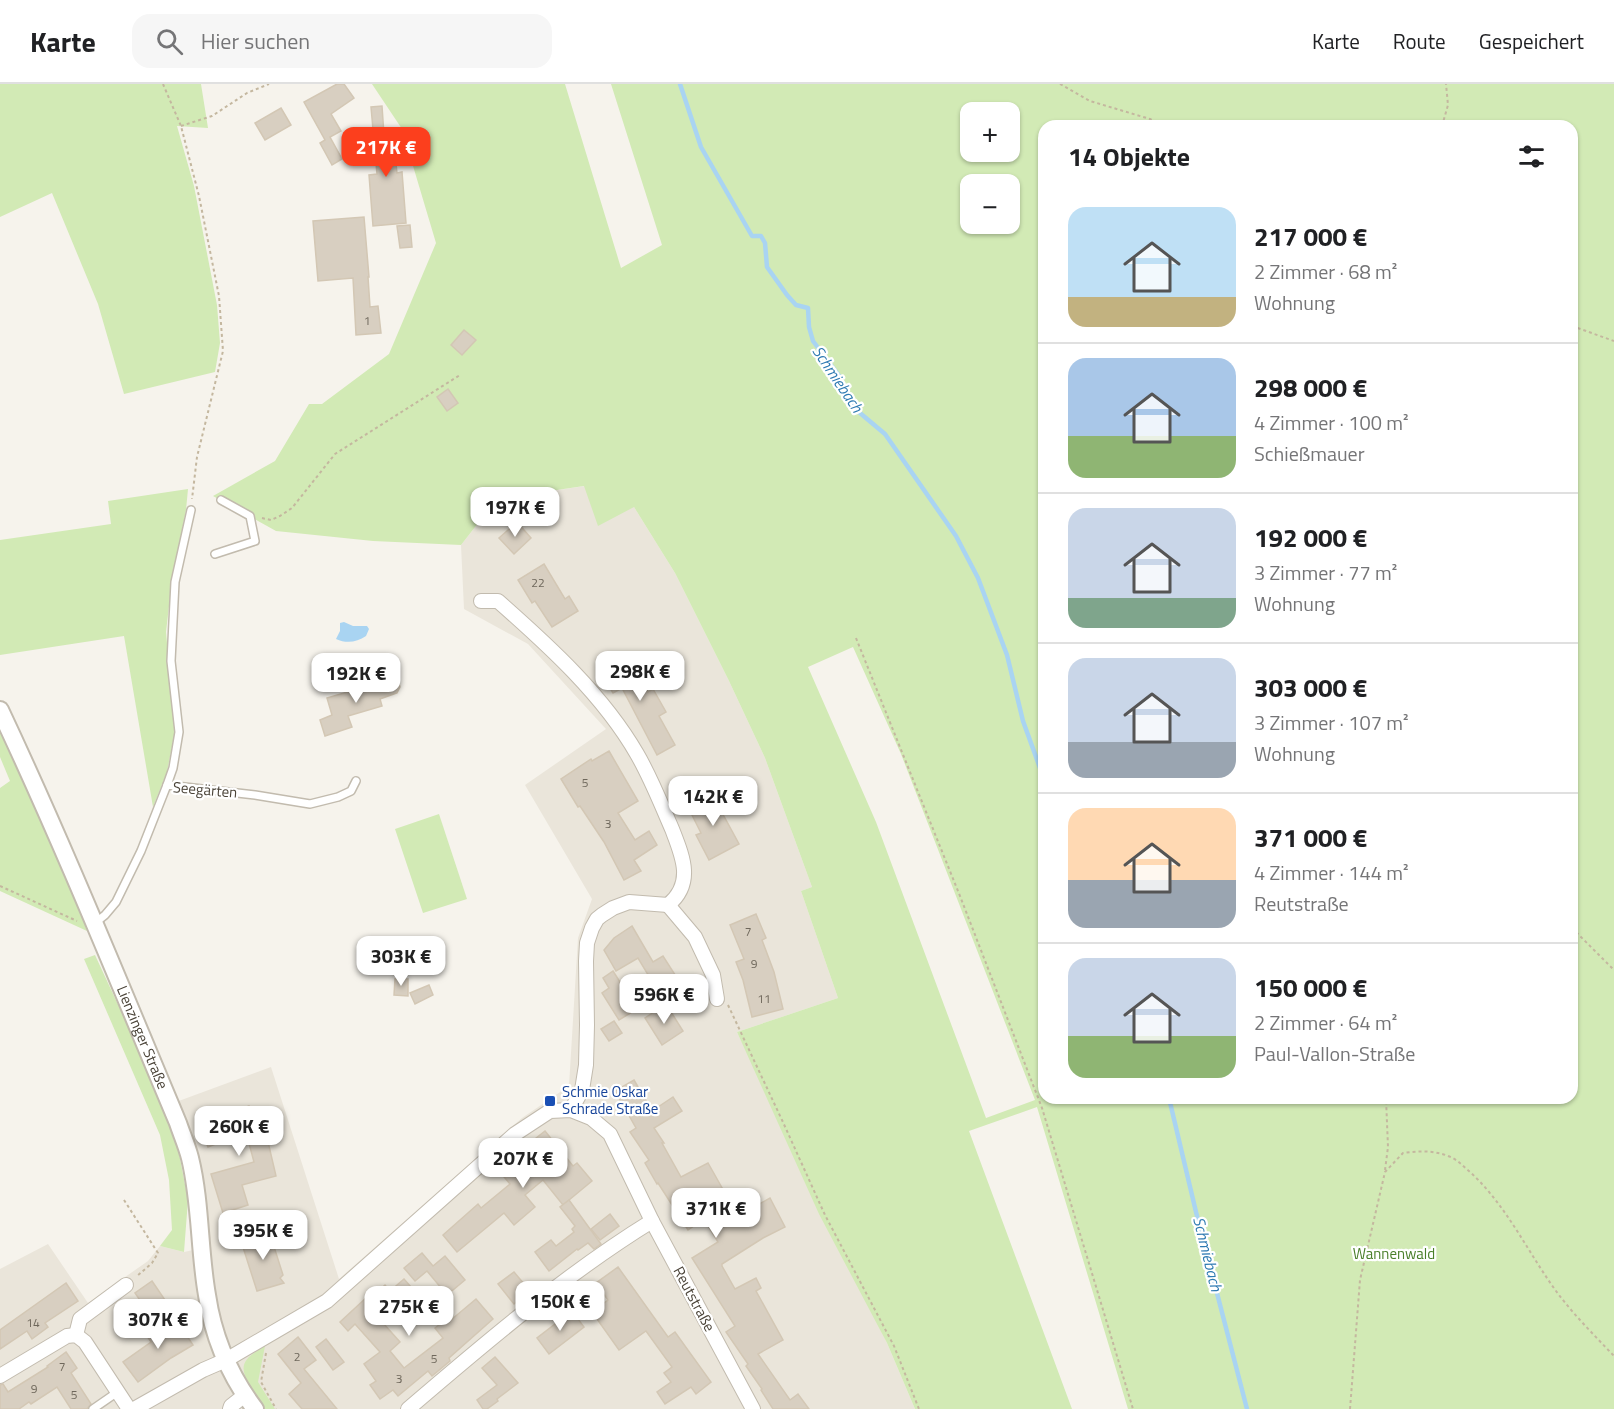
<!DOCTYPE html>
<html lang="de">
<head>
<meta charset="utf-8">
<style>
  :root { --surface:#fff; --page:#f6f6f6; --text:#202124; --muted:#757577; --line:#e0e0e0; --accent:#fc3f1d }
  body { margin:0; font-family:"Titillium Web",sans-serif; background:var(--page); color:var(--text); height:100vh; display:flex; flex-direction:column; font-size:22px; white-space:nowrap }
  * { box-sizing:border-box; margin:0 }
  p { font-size:20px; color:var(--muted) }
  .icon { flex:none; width:33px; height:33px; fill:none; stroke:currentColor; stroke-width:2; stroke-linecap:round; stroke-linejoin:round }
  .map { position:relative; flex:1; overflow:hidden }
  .details { position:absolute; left:1038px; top:36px; width:540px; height:984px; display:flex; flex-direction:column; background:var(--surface); border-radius:18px; box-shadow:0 2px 4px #0004 }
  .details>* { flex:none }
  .tools { position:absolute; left:960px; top:18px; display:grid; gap:12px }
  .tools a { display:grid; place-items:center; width:60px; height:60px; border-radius:12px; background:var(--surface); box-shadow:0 2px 4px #0004; font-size:30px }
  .price { position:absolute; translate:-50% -51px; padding:0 14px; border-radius:12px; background:#fff; color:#222; font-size:20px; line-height:39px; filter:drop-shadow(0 2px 3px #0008) }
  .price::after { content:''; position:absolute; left:50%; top:36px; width:18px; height:14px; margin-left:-9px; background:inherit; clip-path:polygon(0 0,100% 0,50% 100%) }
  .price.selected { background:var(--accent); color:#fff }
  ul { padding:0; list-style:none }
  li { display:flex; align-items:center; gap:18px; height:150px; padding:0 30px }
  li+li { border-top:2px solid var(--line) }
  li span { display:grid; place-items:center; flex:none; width:168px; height:120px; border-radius:18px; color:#555 }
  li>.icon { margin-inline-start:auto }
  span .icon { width:72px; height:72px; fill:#fffc; stroke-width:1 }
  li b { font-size:26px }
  h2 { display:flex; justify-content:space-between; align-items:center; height:72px; padding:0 30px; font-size:26px }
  header { display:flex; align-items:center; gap:36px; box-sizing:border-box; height:84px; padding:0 30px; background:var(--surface); border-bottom:2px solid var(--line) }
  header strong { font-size:28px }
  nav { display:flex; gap:33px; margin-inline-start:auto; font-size:21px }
  .search { width:420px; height:54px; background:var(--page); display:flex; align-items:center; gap:15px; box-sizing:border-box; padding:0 21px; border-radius:18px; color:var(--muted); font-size:22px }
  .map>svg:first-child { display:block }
</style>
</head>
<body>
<header>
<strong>Karte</strong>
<div class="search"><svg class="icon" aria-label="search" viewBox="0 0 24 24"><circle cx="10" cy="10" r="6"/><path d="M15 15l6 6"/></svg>Hier suchen</div>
<nav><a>Karte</a><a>Route</a><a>Gespeichert</a></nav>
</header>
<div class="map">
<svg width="1614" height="1325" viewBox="0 0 1614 1325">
  <rect width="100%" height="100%" fill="#f6f3ec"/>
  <polygon fill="#eae5da" points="585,402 634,423 675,489 729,597 765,674 812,803 801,807 838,914 737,948 887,1259 915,1325 0,1325 0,1185 48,1160 88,1219 148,1177 160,1162 184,1168 207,1163 176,1018 271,983 339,1195 522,1034 569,1002 578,854 592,815 525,701 606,645 528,560 464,525 461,461 497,415"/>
  <g fill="#d2eab5" fill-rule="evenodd">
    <polygon points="0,0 201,0 208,44 177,42 194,102 217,221 220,259 215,288 124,310 98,220 52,109 0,133"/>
    <path d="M372,0H565L621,184L662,161L611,0H1614V1325H1128L1037,1023L969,1047L1072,1325H915L887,1259L819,1130L737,948L838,914L801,807L812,803L765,674L729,597L675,489L634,423L598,442L584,402L497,415L461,461L373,457L276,447L213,412L275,377L309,320H322L389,270L436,159L402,45ZM970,28H1010V68H970ZM1044,42H1572V1014H1044ZM970,100H1010V140H970ZM853,563L901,670L1035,1016L986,1034L876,738L808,583Z"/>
    <polygon points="188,405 186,426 172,496 166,548 175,647 167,688 153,723 124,552 0,571 0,456 111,440 108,417"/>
    <polygon points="0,643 81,829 87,847 0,807 0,704 10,697 0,673"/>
    <polygon points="439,730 467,815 423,829 395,745"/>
    <polygon points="95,871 134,955 177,1059 188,1116 184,1168 160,1162 172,1146 169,1096 160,1051 84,875"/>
    <path d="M265,1262L258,1298L275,1325H265C259,1317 254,1309 249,1300C237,1280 246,1273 265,1262Z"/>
  </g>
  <path fill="#a9d4f2" d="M344,538L353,542H367L369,545L366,552C357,558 347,560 336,555L340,547V539Z"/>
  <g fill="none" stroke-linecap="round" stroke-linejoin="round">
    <g stroke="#a9d4f2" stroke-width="4.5">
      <polyline points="680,0 701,63 752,152 761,152 765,159 767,183 787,211 796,221 808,224 809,243 813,257 840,293 854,324 885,350 956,452 978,494 1007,571 1023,637 1044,695"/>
      <polyline points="1169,1014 1196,1128 1247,1325"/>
    </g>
  </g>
  <g fill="#d8cfc1" stroke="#d3c7b4" stroke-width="1.5">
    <polygon points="337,0 344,0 354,14 331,30 341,47 330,53 342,75 332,81 320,59 325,56 304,18"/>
    <polygon points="382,22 384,51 393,51 397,89 402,88 406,139 373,142 369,91 377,90 371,23"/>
    <polygon points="281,24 291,41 265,56 255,39"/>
    <polygon points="364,133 369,193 368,193 370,223 378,222 381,249 356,251 353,194 318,197 313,137"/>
    <polygon points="410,141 412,163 400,164 397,142"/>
    <polygon points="464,246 476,256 462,271 451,261"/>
    <polygon points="448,305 458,319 447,327 437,313"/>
    <polygon points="517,438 531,454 514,470 499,454"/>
    <polygon points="544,480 565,515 569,512 578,527 552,543 535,517 532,519 518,496"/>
    <polygon points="627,572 648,608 653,605 666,628 659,632 675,661 657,671 622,604 613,609 600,588"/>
    <polygon points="388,594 392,594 398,597 400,603 397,609 380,615 382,622 348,632 352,643 325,652 320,636 332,631 327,614 385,597"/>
    <polygon points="609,667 638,717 618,729 635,756 649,747 657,761 634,776 641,787 624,796 604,758 580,722 578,723 561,695 591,675 592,677"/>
    <polygon points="717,709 723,722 719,723 739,760 709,776 696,751 701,749 688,723"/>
    <polygon points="756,830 766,854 762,856 774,888 783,925 752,933 743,896 736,878 744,875 730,841"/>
    <polygon points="632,842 653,878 663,872 679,897 659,909 638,874 616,887 604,866 614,854"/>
    <polygon points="613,887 637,925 619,936 602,909 609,904 603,894"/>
    <polygon points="395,895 408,895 408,912 394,911"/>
    <polygon points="429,901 433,911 415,920 410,909"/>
    <polygon points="666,920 683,947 662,961 645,934"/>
    <polygon points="614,937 622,949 609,957 601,945"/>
    <polygon points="634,996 652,1027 673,1013 682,1027 654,1044 664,1059 662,1059 681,1093 708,1079 738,1132 770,1114 785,1143 763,1154 722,1180 722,1182 735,1205 756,1194 761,1204 756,1207 783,1256 758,1270 790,1316 798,1310 809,1325 773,1325 761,1306 762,1305 746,1282 748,1280 726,1248 735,1242 692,1174 718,1158 704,1135 688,1146 658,1099 657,1100 645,1079 649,1076 630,1048 636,1044 615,1007"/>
    <polygon points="249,1022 259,1047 265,1045 276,1092 242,1101 248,1121 223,1129 211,1090 254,1078 246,1048 208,1063 199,1041"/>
    <polygon points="545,1047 573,1082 577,1079 592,1097 563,1121 543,1096 525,1111 535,1123 514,1141 504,1129 457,1168 443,1151 478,1120 481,1124 510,1100 500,1088 524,1068 521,1066"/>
    <polygon points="569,1116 601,1160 594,1165 588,1159 578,1166 577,1165 549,1187 535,1168 551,1156 556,1162 574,1148 572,1145 575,1142 560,1123"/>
    <polygon points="610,1130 619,1142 600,1156 591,1145"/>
    <polygon points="269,1147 283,1191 280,1194 284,1199 257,1207 241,1157"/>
    <polygon points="422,1169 433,1182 445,1172 465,1196 447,1211 427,1187 415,1197 404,1184"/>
    <polygon points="618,1183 668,1253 675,1248 711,1298 696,1310 691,1303 665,1320 657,1308 671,1298 664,1289 672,1283 646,1247 619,1266 592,1228 608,1216 596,1199"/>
    <polygon points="514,1188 530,1207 514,1220 498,1200"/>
    <polygon points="404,1195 423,1217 406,1231 400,1224 383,1239 400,1258 390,1267 404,1284 443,1254 435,1244 449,1233 451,1236 476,1215 493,1235 449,1274 450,1277 432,1292 428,1287 398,1312 393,1306 380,1315 370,1301 376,1297 364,1280 380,1268 355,1240 348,1247 340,1238 367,1213 369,1215 385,1201 390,1207"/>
    <polygon points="152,1197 165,1216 148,1228 135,1209"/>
    <polygon points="66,1199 78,1217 45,1239 48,1243 32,1255 27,1247 0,1265 0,1246"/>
    <polygon points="572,1227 584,1243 549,1270 537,1254"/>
    <polygon points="177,1237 193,1261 171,1274 138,1298 123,1278 151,1258 145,1249 155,1242 159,1249"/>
    <polygon points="298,1253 316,1276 304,1285 337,1325 302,1325 289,1310 301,1299 278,1270"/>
    <polygon points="326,1255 344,1278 333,1286 316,1263"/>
    <polygon points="66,1268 77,1284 71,1289 91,1320 87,1325 71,1325 57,1303 31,1320 29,1318 19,1325 0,1325 0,1301 3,1300 8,1308 48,1283 47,1282"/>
    <polygon points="495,1273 518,1299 497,1315 498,1317 487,1325 483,1325 477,1316 497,1301 482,1284"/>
  </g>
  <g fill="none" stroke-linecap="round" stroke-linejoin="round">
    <defs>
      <g id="service">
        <polyline points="215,470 255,457 250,432 221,416"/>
        <polyline points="167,701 173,684 179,648 171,577 175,498 191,426"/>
        <polyline points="95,839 105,831 116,818 141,767 167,701 255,711 310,720 338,713 351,707 356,697"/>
        <polyline points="93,1325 119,1307"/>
      </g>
      <g id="minor">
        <path d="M481,517H498C549,562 603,611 637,670C651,694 661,720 672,745C682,771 695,799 668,821"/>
        <polyline points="668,821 695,853 713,891 717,915"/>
        <polyline points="571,1026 582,1006 586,981 587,941 586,877 587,859 592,844 597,835 602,831 613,824 629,818 668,821"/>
        <polyline points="76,1251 80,1235 126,1201"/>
        <polyline points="0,1292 67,1252 76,1251 85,1258 129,1325"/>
        <polyline points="134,1325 203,1286 226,1276 327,1217 515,1050 550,1027 571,1026 591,1034 610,1050 652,1137 753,1325"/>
        <polyline points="230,1325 231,1322 245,1311"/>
        <path d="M408,1325C485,1259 566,1190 652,1137"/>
      </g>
      <g id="tertiary">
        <path id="s1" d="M0,626C64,762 120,901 178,1039C182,1051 187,1062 190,1074C201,1119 199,1166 207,1211C213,1252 230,1292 255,1325"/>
      </g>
    </defs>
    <use href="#service" stroke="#c2bbae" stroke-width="10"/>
    <use href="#minor" stroke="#c2bbae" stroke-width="16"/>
    <use href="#tertiary" stroke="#c2bbae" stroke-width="20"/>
    <g stroke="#c4b79f" stroke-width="2" stroke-dasharray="3 3" stroke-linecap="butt">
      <polyline points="163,0 181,42 199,112 219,212 223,267 197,373 192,415"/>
      <polyline points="1060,0 1090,17 1150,35 1163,42"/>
      <polyline points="181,42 212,32 247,9 269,0"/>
      <polyline points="1442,42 1448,21 1446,0"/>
      <polyline points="1572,242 1614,257"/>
      <polyline points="262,434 271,436 280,432 292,424 335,370 460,291"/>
      <polyline points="856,554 960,812 1042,1024 1133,1325"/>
      <polyline points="0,802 77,837"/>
      <polyline points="1572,844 1614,886"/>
      <polyline points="728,921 782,1036 825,1131 894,1262 919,1325"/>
      <polyline points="1385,1086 1388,1063 1386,1014"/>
      <polyline points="124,1116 158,1169 152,1179 136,1193"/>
      <polyline points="266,1269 261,1298 276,1325"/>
      <path d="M1350,1325L1360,1196L1385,1088L1403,1069C1418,1067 1433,1066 1448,1072C1457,1075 1463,1082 1470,1088C1507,1122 1527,1167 1556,1207C1573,1230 1594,1251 1614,1272"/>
    </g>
    <use href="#service" stroke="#fff" stroke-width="7"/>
    <use href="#minor" stroke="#fff" stroke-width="14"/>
    <use href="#tertiary" stroke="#fff" stroke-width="16"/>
  </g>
  <rect fill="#1a4fb4" stroke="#fff" stroke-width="2" x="544" y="1011" width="12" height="12" rx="3"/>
  <g text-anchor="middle" stroke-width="4.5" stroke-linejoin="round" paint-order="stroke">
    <g font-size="12" fill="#6e675b">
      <text x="367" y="241">1</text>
      <text x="538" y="503">22</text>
      <text x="585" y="703">5</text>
      <text x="608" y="744">3</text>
      <text x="748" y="852">7</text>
      <text x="754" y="884">9</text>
      <text x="764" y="919">11</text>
      <text x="33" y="1243">14</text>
      <text x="297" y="1277">2</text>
      <text x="434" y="1279">5</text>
      <text x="62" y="1287">7</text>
      <text x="399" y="1299">3</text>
      <text x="34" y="1309">9</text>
      <text x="74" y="1315">5</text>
    </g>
    <g font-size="15" fill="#4b4439" stroke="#fff">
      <text transform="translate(205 706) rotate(5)" y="5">Seegärten</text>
      <text dy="5" stroke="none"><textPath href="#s1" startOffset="357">Lienzinger Straße</textPath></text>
      <text transform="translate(694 1215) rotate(62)" y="5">Reutstraße</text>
    </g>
    <g font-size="15" fill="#164399" stroke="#fff" text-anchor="start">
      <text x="562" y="1013">Schmie Oskar<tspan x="562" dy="17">Schrade Straße</tspan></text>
    </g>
    <g font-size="15" fill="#4a7f2a" stroke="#fff">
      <text x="1394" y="1175">Wannenwald</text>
    </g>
    <g font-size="16" font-style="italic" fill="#2e7ab2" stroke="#fff">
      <text transform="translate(838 295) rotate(56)" y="6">Schmiebach</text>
      <text transform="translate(1208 1170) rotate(76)" y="6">Schmiebach</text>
    </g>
  </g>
</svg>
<div class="tools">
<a>+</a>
<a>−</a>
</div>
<b class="price selected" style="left:386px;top:94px">217K €</b>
<b class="price" style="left:515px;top:454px">197K €</b>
<b class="price" style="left:640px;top:618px">298K €</b>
<b class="price" style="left:356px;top:620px">192K €</b>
<b class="price" style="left:713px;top:743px">142K €</b>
<b class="price" style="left:401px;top:903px">303K €</b>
<b class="price" style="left:664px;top:941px">596K €</b>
<b class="price" style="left:239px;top:1073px">260K €</b>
<b class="price" style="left:523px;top:1105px">207K €</b>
<b class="price" style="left:716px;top:1155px">371K €</b>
<b class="price" style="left:263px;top:1177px">395K €</b>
<b class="price" style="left:560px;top:1248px">150K €</b>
<b class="price" style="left:409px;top:1253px">275K €</b>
<b class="price" style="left:158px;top:1266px">307K €</b>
<section class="details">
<h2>14 Objekte<svg class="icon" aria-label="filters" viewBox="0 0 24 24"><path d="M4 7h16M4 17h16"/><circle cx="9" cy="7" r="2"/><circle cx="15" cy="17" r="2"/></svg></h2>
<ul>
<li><span style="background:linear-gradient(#bfe0f5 75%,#c2b280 0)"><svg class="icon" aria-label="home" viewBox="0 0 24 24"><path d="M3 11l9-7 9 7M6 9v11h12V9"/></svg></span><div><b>217 000 €</b><p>2 Zimmer · 68 m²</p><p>Wohnung</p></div></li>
<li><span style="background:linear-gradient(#a9c7e8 65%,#8fb573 0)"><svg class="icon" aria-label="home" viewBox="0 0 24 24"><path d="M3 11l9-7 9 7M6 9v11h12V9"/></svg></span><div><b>298 000 €</b><p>4 Zimmer · 100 m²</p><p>Schießmauer</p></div></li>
<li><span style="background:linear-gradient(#c9d6e8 75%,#7fa58c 0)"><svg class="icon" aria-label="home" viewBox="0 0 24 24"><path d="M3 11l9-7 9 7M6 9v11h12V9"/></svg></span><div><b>192 000 €</b><p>3 Zimmer · 77 m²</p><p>Wohnung</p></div></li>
<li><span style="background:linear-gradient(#c9d6e8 70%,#9aa5b1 0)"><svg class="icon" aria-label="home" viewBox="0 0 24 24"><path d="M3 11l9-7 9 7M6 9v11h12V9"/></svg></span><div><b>303 000 €</b><p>3 Zimmer · 107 m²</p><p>Wohnung</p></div></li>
<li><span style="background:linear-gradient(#ffd9b3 60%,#9aa5b1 0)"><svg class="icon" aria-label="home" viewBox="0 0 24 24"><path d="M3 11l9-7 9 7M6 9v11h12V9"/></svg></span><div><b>371 000 €</b><p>4 Zimmer · 144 m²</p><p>Reutstraße</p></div></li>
<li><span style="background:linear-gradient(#c9d6e8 65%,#8fb573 0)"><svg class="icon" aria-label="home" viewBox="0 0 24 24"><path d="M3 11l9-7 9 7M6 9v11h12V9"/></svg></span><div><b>150 000 €</b><p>2 Zimmer · 64 m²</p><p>Paul-Vallon-Straße</p></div></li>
</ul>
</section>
</div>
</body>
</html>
